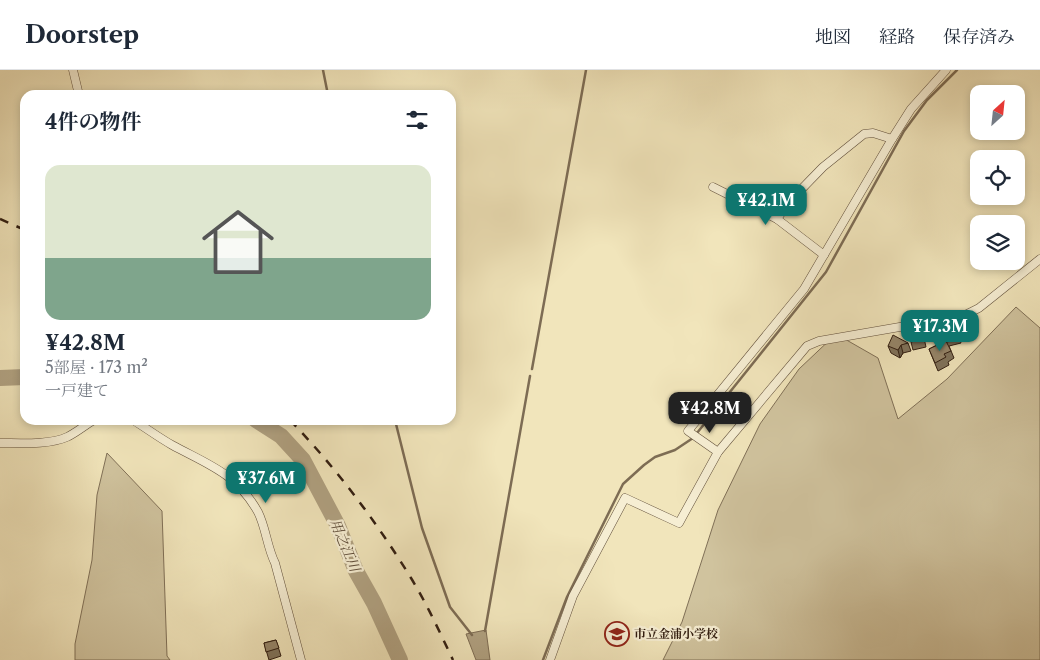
<!DOCTYPE html>
<html lang="ja">
<head>
<meta charset="utf-8">
<style>
  :root { --surface:#fff; --page:#f2f2f3; --text:#1f2937; --muted:#747a83; --line:#e0e1e3; --accent:#0f766e }
  body { margin:0; font-family:"Libre Caslon Text","Noto Serif JP",serif; background:var(--page); color:var(--text); height:100vh; display:flex; flex-direction:column; font-size:19px; white-space:nowrap }
  * { box-sizing:border-box; margin:0 }
  p { font-size:16px; color:var(--muted) }
  .icon { flex:none; width:28px; height:28px; fill:none; stroke:currentColor; stroke-width:2; stroke-linecap:round; stroke-linejoin:round }
  .map { position:relative; flex:1; overflow:hidden }
  .panel { position:absolute; left:20px; top:20px; width:436px; height:335px; display:flex; flex-direction:column; background:var(--surface); border-radius:15px; box-shadow:0 2px 8px #0003 }
  .panel>* { flex:none }
  .needle { width:32px; rotate:27deg }
  .buttons { position:absolute; left:970px; top:15px; display:grid; gap:10px }
  .buttons a { display:grid; place-items:center; width:55px; height:55px; border-radius:10px; background:var(--surface); box-shadow:0 2px 8px #0003; font-size:25px }
  .price { position:absolute; translate:-50% -42px; padding:0 11px; border-radius:10px; background:var(--accent); color:#fff; font-size:16px; line-height:32px; filter:drop-shadow(0 1px 2px #0008) }
  .price::after { content:''; position:absolute; left:50%; top:30px; width:15px; height:11px; margin-left:-8px; background:inherit; clip-path:polygon(0 0,100% 0,50% 100%) }
  .price.current { background:#222; color:#fff }
  ul { padding:0; list-style:none }
  li { display:grid; align-content:center; gap:10px; height:265px; padding:0 25px }
  li+li { border-top:1px solid var(--line) }
  li span { display:grid; place-items:center; height:155px; border-radius:15px; color:#555 }
  li>.icon { margin-inline-start:auto }
  span .icon { width:90px; height:90px; fill:#fffc; stroke-width:1 }
  li b { font-size:21px }
  h2 { display:flex; justify-content:space-between; align-items:center; height:60px; padding:0 25px; font-size:21px }
  header { display:flex; align-items:center; gap:30px; box-sizing:border-box; height:70px; padding:0 25px; background:var(--surface); border-bottom:1px solid var(--line) }
  header strong { font-size:24px }
  nav { display:flex; gap:28px; margin-inline-start:auto; font-size:18px }
  .map>svg:first-child { display:block }
</style>
</head>
<body>
<header>
<strong>Doorstep</strong>
<nav><a>地図</a><a>経路</a><a>保存済み</a></nav>
</header>
<div class="map">
<svg width="1040" height="590" viewBox="0 0 1040 590">
  <rect width="100%" height="100%" fill="#f1e5bb"/>
  <filter id="stains"><feTurbulence type="fractalNoise" baseFrequency=".004" numOctaves="4"/><feColorMatrix values="0 0 0 0 .2 0 0 0 0 .09 0 0 0 0 .02 0 0 0 .5 -.17"/></filter>
  <radialGradient id="worn" r=".72"><stop offset=".6" stop-color="#630" stop-opacity="0"/><stop offset="1" stop-color="#630" stop-opacity=".3"/></radialGradient>
  <g fill="#d0c39e" stroke="#807057">
    <polygon points="1016,237 1040,258 1040,590 663,590 682,552 718,440 760,354 799,299 836,264 878,288 898,349 947,309"/>
    <polygon points="107,383 162,441 167,586 170,590 75,590 75,574 92,490 97,425"/>
  </g>
  <polygon fill="#b0a181" stroke="#7d6c54" points="486,560 490,590 476,590 466,564"/>
  <g fill="none" stroke-linecap="round" stroke-linejoin="round">
    <g stroke="#7d6c54" stroke-width="2.5">
      <polyline points="323,0 328,25"/>
      <polyline points="532,299 586,0"/>
      <polyline points="395,350 422,458 450,537 472,565"/>
      <polyline points="697,363 826,202 904,61 927,30 957,0"/>
      <polyline points="485,561 530,306"/>
      <polyline points="543,590 567,527 623,414 644,395 655,387 675,380 693,368"/>
    </g>
    <g stroke="#b0a181" stroke-width="16">
      <polyline points="0,308 25,307"/>
      <polyline points="256,350 281,366 303,390 338,456 356,501 374,533 400,590"/>
    </g>
    <defs>
      <g id="minor">
        <polyline points="73,0 79,25"/>
        <polyline points="713,117 777,149 824,185"/>
        <polyline points="777,149 789,132 823,97 864,64 873,63 892,69"/>
        <path d="M133,350C146,358 158,367 172,375C209,395 236,403 258,442C266,458 267,477 275,493L301,590"/>
        <path d="M0,373C20,373 49,375 67,367C76,363 85,355 94,350"/>
        <polyline points="718,382 688,361 804,219 892,69 911,39 946,0"/>
        <polyline points="550,590 573,526 625,428 679,453 718,382 807,276 819,271 963,246 979,238 1040,189"/>
      </g>
    </defs>
    <use href="#minor" stroke="#614f3b" stroke-width="9"/>
    <use href="#minor" stroke="#f6eed3" stroke-width="8"/>
    <g stroke="#311d10" stroke-width="2.5" stroke-dasharray="9 9" stroke-linecap="butt">
      <polyline points="0,149 25,160"/>
      <path d="M290,350C336,398 376,451 411,508C427,534 440,563 453,590"/>
    </g>
  </g>
  <g fill="#80725a" stroke="#311d10">
    <polygon points="919,251 922,259 926,277 913,280 911,272"/>
    <polygon points="973,254 975,261 959,267 961,273 949,276 954,288 948,292 949,295 938,301 929,279 943,272 965,255"/>
    <polygon points="908,273 911,281 903,283 900,288 891,283 888,276"/>
    <polygon points="276,570 281,586 269,590 264,573"/>
  </g>
  <polygon fill="#685d4a" stroke="#311d10" points="901,275 903,283 900,288 898,280"/>
  <g fill="#958569" stroke="#311d10">
    <polygon points="963,249 965,255 973,254 974,257 958,263 959,269 947,272 946,271 943,272 941,263 948,261 947,257 957,256 955,251"/>
    <polygon points="919,251 924,269 911,272 907,253"/>
    <polygon points="893,265 908,273 901,275 898,280 888,276"/>
    <polygon points="946,271 951,281 944,284 946,287 935,293 929,279"/>
    <polygon points="276,570 279,578 266,582 264,573"/>
  </g>
  <defs>
    <symbol id="school-ring" viewBox="-11 -11 22 22"><circle r="9.5" fill="#f6eed3" stroke="#8f2418" stroke-width="1.5"/><path d="M0-5L7-2L0 1L-7-2ZM-4 1L0 2.5L4 1V4Q0 6-4 4Z" fill="#8f2418"/></symbol>
  </defs>
  <g fill-rule="evenodd">
    <use href="#school-ring" x="603" y="550" width="28" height="28"/>
  </g>
  <g text-anchor="middle" stroke-width="4.5" stroke-linejoin="round" paint-order="stroke">
    <g font-size="12" font-weight="bold" fill="#311d10" stroke="#f6eed3" text-anchor="start">
      <text x="634" y="568">市立金浦小学校</text>
    </g>
    <g font-size="14" font-style="italic" fill="#5d4b38" stroke="#f6eed3">
      <text transform="translate(345 475) rotate(67)" y="5">用之江川</text>
    </g>
  </g>
  <rect width="100%" height="100%" filter="url(#stains)"/>
  <rect width="100%" height="100%" fill="url(#worn)"/>
</svg>
<div class="buttons">
<a><svg class="needle" viewBox="-14 -14 28 28"><path d="M0-13l5 13h-10z" fill="#e53935"/><path d="M0 13l5-13h-10z" fill="#747a83"/></svg></a>
<a><svg class="icon" aria-label="locate" viewBox="0 0 24 24"><circle cx="12" cy="12" r="6"/><path d="M12 2v4M12 18v4M2 12h4M18 12h4"/></svg></a>
<a><svg class="icon" aria-label="layers" viewBox="0 0 24 24"><path d="M12 4l9 5-9 5-9-5zM3 14l9 5 9-5"/></svg></a>
</div>
<b class="price" style="left:766px;top:156px">¥42.1M</b>
<b class="price" style="left:940px;top:282px">¥17.3M</b>
<b class="price current" style="left:710px;top:364px">¥42.8M</b>
<b class="price" style="left:266px;top:434px">¥37.6M</b>
<section class="panel">
<h2>4件の物件<svg class="icon" aria-label="filters" viewBox="0 0 24 24"><path d="M4 7h16M4 17h16"/><circle cx="9" cy="7" r="2"/><circle cx="15" cy="17" r="2"/></svg></h2>
<ul>
<li><span style="background:linear-gradient(#dfe7d0 60%,#7fa58c 0)"><svg class="icon" aria-label="home" viewBox="0 0 24 24"><path d="M3 11l9-7 9 7M6 9v11h12V9"/></svg></span><div><b>¥42.8M</b><p>5部屋 · 173 m²</p><p>一戸建て</p></div></li>
</ul>
</section>
</div>
</body>
</html>
